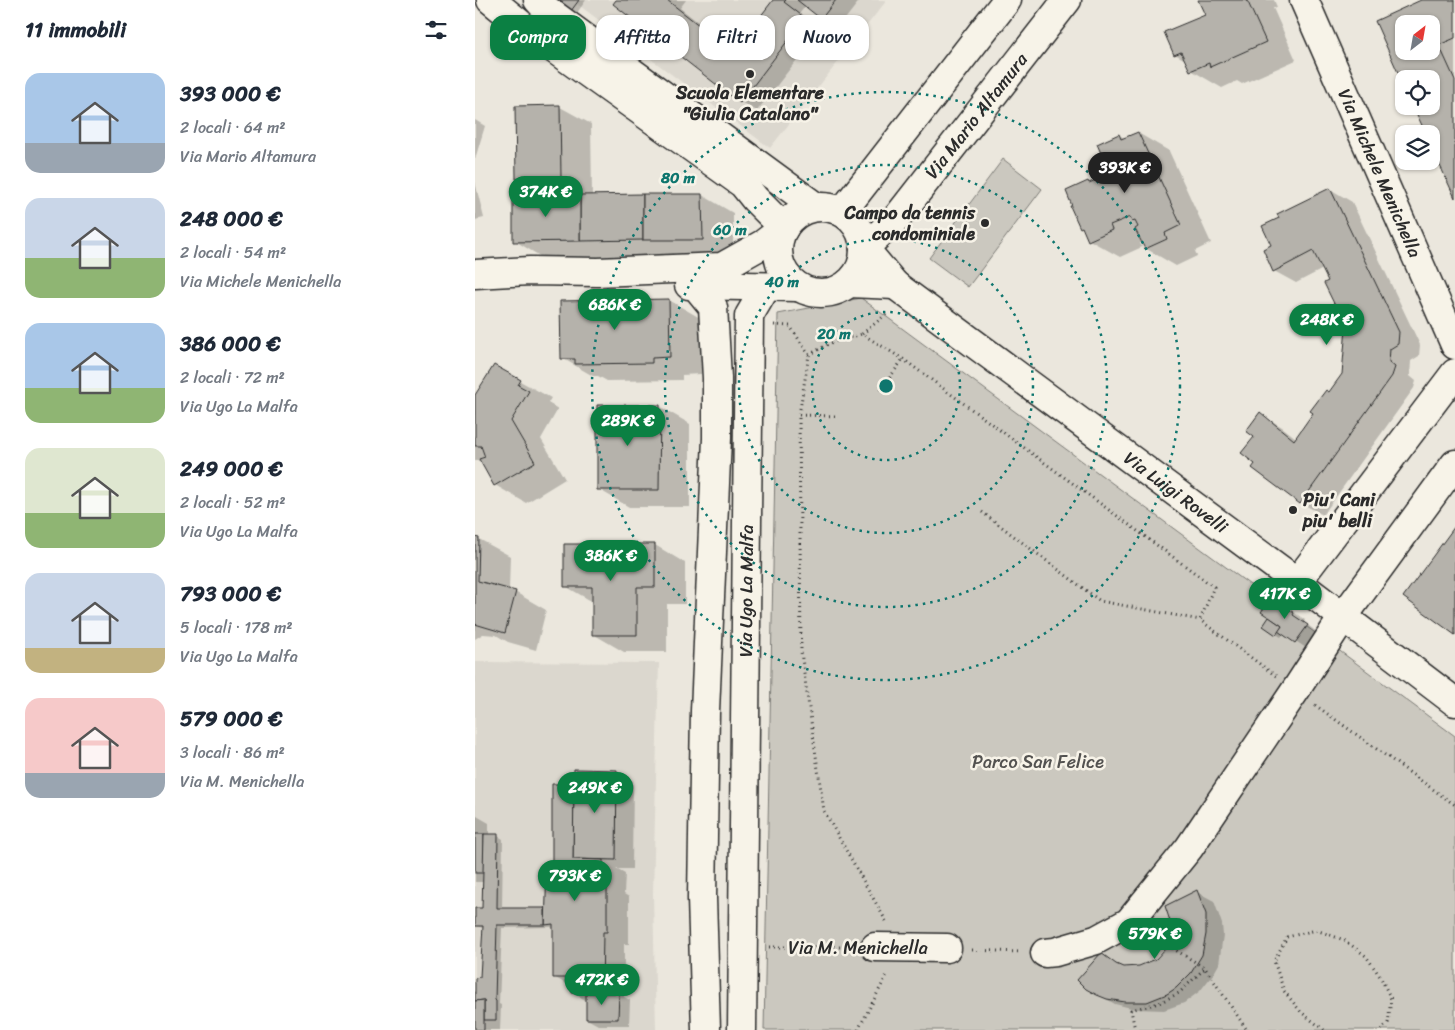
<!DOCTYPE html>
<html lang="it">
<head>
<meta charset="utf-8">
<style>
  :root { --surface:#fff; --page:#f6f6f7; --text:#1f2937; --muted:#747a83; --accent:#0b8043 }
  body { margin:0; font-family:Sriracha,sans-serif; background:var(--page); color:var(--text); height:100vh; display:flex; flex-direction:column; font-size:19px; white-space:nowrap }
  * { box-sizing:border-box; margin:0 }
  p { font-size:16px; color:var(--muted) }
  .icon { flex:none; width:28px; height:28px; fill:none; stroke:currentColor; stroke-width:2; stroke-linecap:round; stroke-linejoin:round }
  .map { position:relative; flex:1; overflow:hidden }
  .details { display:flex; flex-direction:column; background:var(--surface); width:475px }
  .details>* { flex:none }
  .guide { position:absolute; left:15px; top:15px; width:475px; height:45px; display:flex; gap:10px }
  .needle { width:32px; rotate:31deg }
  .buttons { position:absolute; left:920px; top:15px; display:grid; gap:10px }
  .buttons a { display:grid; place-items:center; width:45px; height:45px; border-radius:10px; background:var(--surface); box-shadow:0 1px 4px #0004; font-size:25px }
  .price { position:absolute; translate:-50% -42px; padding:0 11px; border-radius:18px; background:var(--accent); color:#fff; font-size:16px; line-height:32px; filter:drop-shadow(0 1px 2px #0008) }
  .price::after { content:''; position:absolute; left:50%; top:30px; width:15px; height:11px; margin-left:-8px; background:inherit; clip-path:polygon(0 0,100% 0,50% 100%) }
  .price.on { background:#222; color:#fff }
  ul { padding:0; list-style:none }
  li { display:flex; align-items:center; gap:15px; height:125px; padding:0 25px }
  li span { display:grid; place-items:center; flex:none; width:140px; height:100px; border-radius:15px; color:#555 }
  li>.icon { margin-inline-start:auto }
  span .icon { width:60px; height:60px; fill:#fffc; stroke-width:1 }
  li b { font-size:21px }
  h2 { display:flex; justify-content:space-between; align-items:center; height:60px; padding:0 25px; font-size:21px }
  .chip { padding:0 18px; border-radius:15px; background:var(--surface); box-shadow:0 1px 4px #0004; font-size:18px; line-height:45px }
  .chip.on { background:var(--accent); color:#fff }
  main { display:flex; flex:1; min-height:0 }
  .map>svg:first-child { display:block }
</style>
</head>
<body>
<main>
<section class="details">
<h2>11 immobili<svg class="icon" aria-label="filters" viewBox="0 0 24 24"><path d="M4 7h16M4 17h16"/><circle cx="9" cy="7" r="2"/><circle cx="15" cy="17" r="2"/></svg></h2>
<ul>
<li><span style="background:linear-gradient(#a9c7e8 70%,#9aa5b1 0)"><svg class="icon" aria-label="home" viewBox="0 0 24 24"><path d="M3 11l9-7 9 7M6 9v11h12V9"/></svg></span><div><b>393 000 €</b><p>2 locali · 64 m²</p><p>Via Mario Altamura</p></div></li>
<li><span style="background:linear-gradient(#c9d6e8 60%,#8fb573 0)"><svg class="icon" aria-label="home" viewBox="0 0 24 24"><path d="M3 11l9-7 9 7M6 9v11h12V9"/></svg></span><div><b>248 000 €</b><p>2 locali · 54 m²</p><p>Via Michele Menichella</p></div></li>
<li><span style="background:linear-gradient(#a9c7e8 65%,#8fb573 0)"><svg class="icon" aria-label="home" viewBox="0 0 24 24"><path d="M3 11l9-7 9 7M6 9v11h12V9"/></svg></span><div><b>386 000 €</b><p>2 locali · 72 m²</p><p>Via Ugo La Malfa</p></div></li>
<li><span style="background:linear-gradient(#dfe7d0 65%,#8fb573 0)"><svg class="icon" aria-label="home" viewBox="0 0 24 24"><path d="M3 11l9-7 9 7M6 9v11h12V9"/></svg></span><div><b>249 000 €</b><p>2 locali · 52 m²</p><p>Via Ugo La Malfa</p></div></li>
<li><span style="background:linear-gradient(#c9d6e8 75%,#c2b280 0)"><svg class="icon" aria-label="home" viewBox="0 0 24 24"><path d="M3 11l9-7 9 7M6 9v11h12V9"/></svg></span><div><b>793 000 €</b><p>5 locali · 178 m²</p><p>Via Ugo La Malfa</p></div></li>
<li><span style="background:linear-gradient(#f6c9c9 75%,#9aa5b1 0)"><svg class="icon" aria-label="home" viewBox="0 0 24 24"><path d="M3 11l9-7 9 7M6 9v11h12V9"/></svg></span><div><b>579 000 €</b><p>3 locali · 86 m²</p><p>Via M. Menichella</p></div></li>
</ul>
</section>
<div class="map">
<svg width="980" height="1030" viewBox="0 0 980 1030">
  <rect width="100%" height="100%" fill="#ebe7dd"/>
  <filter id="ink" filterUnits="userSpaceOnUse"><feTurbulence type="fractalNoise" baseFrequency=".02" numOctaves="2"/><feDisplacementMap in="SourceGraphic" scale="10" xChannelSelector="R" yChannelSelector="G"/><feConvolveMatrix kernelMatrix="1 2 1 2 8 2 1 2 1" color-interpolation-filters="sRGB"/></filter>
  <g filter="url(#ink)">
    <g fill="#dbd7ce">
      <polygon points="97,0 412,0 295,148"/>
      <polygon points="0,662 184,663 178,894 181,1030 0,1030"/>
    </g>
    <g fill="#cbc8bf" stroke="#7b7a75">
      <polygon points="528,159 567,189 493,287 454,258"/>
      <polygon points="386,298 980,736 980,1030 289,1030 303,314"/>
    </g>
    <g fill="#0003" fill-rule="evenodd">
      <polygon points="84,0 111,0 102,13"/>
      <polygon points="143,0 211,0 205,8 260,51 300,0 385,0 364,27 347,18 331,5 325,13 346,29 282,111 266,102"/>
      <polygon points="724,0 799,0 802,7 798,8 821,60 767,84 762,81 747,88 716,70 712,61 700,54 731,16"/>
      <path d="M949,0H980V195L956,106V79H929L901,22ZM929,24H956V51H929Z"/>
      <path d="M85,107L116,124L117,196L227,195L258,213V257L70,259L40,241L51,197L50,183L42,178ZM71,177H93V179H71Z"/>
      <polygon points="0,120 10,126 0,159"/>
      <polygon points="663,133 694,151 736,243 720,251 722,256 701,266 670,248 668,242 665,243 667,247 645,257 614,240 610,230 606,227 613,182 616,184 630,178 636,181 642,178 636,167 632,164 644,135 651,139"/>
      <polygon points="0,182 9,218 0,220"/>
      <polygon points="855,189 877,202 945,345 944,356 936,361 935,376 941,381 939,388 848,515 826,503 779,468 782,464 780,437 785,414 807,427 821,438 868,374 872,328 848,269 821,283 799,271 798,246 805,218"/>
      <polygon points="194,300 225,318 226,374 207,375 207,380 132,381 123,376 118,376 87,358"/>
      <polygon points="19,367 76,398 73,403 83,409 66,439 90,479 51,503 20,485 7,461 0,461 0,398"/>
      <polygon points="184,406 215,424 215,507 154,507 123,489"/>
      <polygon points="0,539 4,539 35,556 34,591 40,592 71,610 61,650 33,642 21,635 8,634 0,639"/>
      <polygon points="180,545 210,563 210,604 192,604 192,652 149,652 118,634 118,602 90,586"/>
      <polygon points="798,598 809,605 830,620 829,622 843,633 831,648 809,633 806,637 801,634 794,619"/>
      <polygon points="142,771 158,781 157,869 141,869 150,874 149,894 154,897 154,944 149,944 149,997 155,1000 154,1025 123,1025 112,1019 112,1001 98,993 98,988 79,977 79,929 76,927 27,928 24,1004 26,1005 25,1030 0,1030 0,979 6,979 9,928 0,926 0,909 9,909 9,882 0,882 0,815 14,823 14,835 23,836 28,839 27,909 70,909 72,910 79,870 100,785"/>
      <polygon points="722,892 739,901 747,924 748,935 744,964 739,973 725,991 709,1003 689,1010 660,1009 640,1004 612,988 626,955 648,968 665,968 681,960 691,949"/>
    </g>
    <g fill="#b5b2ab" stroke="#2b2b2b" fill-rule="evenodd">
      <polygon points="82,0 104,0 96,11"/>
      <polygon points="141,0 192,0 258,52 298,0 311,0 309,2 330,18 265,103 138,4"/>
      <polygon points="322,0 361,0 346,19"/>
      <polygon points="723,0 772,0 791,42 735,67 734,63 715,71 706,52 699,55 689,32 730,15"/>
      <path d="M946,0H980V38L964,45L980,80V198L956,146V134H951L938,106H956V79H929V86L900,21ZM929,24H956V51H929Z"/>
      <polygon points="85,105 86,178 41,179 40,106"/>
      <polygon points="663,132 706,225 690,233 692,239 670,249 660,229 663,227 660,221 657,222 655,217 635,225 637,230 613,241 607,227 605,228 595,206 597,206 591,191 613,181 614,183 630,176 633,181 640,178 634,164 631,165 622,144 644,134 646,139"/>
      <polygon points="49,178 63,178 64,196 49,196"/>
      <polygon points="855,188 924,332 923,344 915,349 914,362 920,367 917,376 825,504 777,468 780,464 766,453 779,437 771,431 785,412 819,440 838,413 835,411 851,390 854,392 867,374 871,328 849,283 853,281 838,251 798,272 788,249 796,245 787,226 804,218 802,214"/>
      <polygon points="168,194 168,240 105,241 105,195"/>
      <polygon points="168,194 227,194 228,240 168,240"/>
      <polygon points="105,195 105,241 38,242 38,196"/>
      <polygon points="194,299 195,357 177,358 177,363 100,364 100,359 86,359 85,301"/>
      <polygon points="19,365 46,380 43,385 54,391 36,421 60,462 19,486 4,459 10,457 6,446 0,446 0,395"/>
      <polygon points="122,405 185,405 184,490 122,490"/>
      <polygon points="980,526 980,635 928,597"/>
      <polygon points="0,537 4,538 3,581 41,591 30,633 0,624"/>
      <polygon points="89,544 180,544 180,587 162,587 162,635 117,635 117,587 89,587"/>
      <polygon points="797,597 819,613 818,615 833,625 820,643 803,631 807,626 786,612"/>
      <polygon points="794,617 807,626 801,635 788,626"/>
      <polygon points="99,769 142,770 141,860 98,859"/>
      <polygon points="77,784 99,784 98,859 128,860 128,883 132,883 132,932 128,932 127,993 97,993 97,978 78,978 78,924 70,925 72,868 77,868"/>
      <rect x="0" y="834" width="9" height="39"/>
      <polygon points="9,834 23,834 22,908 70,908 70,925 22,925 20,1000 21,1001 21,1020 9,1020 9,1000 0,1001 0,978 5,977 8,926 0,926 0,908 7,908"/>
      <polygon points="722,890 731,914 731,934 727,955 716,973 701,988 692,994 672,1002 650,1002 632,999 622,995 611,989 602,980 626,953 641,964 648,967 664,966 681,959 690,949 693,941 695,921 690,906"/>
      <polygon points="111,993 144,993 143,1019 111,1019"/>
      <polygon points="9,1000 9,1030 0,1030 0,1001"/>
    </g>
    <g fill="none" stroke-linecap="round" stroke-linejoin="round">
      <defs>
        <g id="street">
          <polyline points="16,0 54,31 268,184 280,199 309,228"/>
          <polyline points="63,0 72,10 341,207"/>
          <path id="s1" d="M829,0L980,345"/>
          <polyline points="374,283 420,285 389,248"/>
          <polyline points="220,285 238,307 242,378 242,438 230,711 227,898 231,1030"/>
          <path id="s2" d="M420,285L822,582L980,702"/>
          <polyline points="822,582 980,373"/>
          <polyline points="400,947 472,948"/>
          <polyline points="570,953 580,952 621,940 654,922 714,848 820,691 868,617 980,464"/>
          <path id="s3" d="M267,1030L274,316L291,287"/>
        </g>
        <g id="secondary">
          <circle cx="346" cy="250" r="43"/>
          <polyline points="367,212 532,0"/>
          <path id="s4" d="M389,248L421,219L592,0"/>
          <polyline points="0,274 55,271 123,272 247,267 288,244 309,228"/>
          <polyline points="214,285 323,287"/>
        </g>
      </defs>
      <use href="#street" stroke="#2b2b2b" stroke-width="31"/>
      <use href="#secondary" stroke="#2b2b2b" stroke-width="31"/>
      <g stroke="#2b2b2b" stroke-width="3" stroke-dasharray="1 4" stroke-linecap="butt">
        <polyline points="299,325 315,326 334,355"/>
        <polyline points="387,334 414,312"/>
        <polyline points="406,390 428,359"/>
        <polyline points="324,415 362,416"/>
        <polyline points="507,512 625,601 725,620"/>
        <polyline points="840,705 980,805"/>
        <polyline points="411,921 349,811 326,652 324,415 334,355 355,343 387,334 428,359 739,587 725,620 801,676"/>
        <polyline points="676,935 730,968 772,1030"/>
        <polyline points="294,947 376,947"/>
        <polyline points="497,950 546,952"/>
        <polyline points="383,1030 413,973"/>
        <polyline points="660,1030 656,1010 684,1003 704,993 730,968"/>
        <polyline points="849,1030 826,1012 809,991 799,961 812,937 841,930 869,940 891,956 906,978 916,999 913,1023 906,1030"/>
      </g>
      <use href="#street" stroke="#f7f3e8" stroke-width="28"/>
      <use href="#secondary" stroke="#f7f3e8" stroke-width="28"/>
    </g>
  </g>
  <g fill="none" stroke="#0f766e" stroke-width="2.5" stroke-dasharray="2.5 5">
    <circle cx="411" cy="386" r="74"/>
    <circle cx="411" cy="386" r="147"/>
    <circle cx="411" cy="386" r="221"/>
    <circle cx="411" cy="386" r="294"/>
  </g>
  <g fill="#2b2b2b" stroke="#f7f3e8" stroke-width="2">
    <circle cx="275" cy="74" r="5"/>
    <circle cx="510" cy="223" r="5"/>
    <circle cx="818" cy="510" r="5"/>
  </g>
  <g text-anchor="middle" stroke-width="5" stroke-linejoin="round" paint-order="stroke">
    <g font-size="18" font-weight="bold" fill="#2b2b2b" stroke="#f7f3e8">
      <text x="275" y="99">Scuola Elementare<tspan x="275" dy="21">"Giulia Catalano"</tspan></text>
      <text x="500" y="219" text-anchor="end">Campo da tennis<tspan x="500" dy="21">condominiale</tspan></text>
      <text x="828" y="506" text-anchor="start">Piu' Cani<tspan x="828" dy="21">piu' belli</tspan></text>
    </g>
    <g font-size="18" fill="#2b2b2b" stroke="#f7f3e8">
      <text dy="6" stroke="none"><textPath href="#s4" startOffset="174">Via Mario Altamura</textPath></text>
      <text dy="6" stroke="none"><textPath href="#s1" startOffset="189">Via Michele Menichella</textPath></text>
      <text dy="6" stroke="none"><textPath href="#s2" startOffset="349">Via Luigi Rovelli</textPath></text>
      <text dy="6" stroke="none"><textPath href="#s3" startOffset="439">Via Ugo La Malfa</textPath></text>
      <text x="383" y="954">Via M. Menichella</text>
    </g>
    <g font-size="18" fill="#535250" stroke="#f7f3e8">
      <text x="563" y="768">Parco San Felice</text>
    </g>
  </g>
  <circle cx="411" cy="386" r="8" fill="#0f766e" stroke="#f7f3e8" stroke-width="2.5"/>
  <g font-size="15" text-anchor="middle" font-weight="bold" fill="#0f766e" stroke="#f7f3e8" stroke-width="5" stroke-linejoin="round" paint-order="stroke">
    <text x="203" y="183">80 m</text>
    <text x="255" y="235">60 m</text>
    <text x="307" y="287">40 m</text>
    <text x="359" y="339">20 m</text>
  </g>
</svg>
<div class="buttons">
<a><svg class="needle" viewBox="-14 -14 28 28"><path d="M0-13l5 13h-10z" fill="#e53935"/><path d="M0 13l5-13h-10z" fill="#747a83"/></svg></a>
<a><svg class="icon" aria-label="locate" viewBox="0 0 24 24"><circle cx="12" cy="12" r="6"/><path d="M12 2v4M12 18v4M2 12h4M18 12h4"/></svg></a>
<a><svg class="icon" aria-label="layers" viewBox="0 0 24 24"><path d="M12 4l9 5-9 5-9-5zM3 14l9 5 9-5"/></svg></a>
</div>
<b class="price on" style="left:650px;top:194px">393K €</b>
<b class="price" style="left:71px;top:218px">374K €</b>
<b class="price" style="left:140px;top:331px">686K €</b>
<b class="price" style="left:852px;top:346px">248K €</b>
<b class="price" style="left:153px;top:447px">289K €</b>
<b class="price" style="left:136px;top:582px">386K €</b>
<b class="price" style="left:810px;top:620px">417K €</b>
<b class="price" style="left:120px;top:814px">249K €</b>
<b class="price" style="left:100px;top:902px">793K €</b>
<b class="price" style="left:680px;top:960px">579K €</b>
<b class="price" style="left:127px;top:1006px">472K €</b>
<div class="guide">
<a class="chip on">Compra</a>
<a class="chip">Affitta</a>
<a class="chip">Filtri</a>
<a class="chip">Nuovo</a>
</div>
</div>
</main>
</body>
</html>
